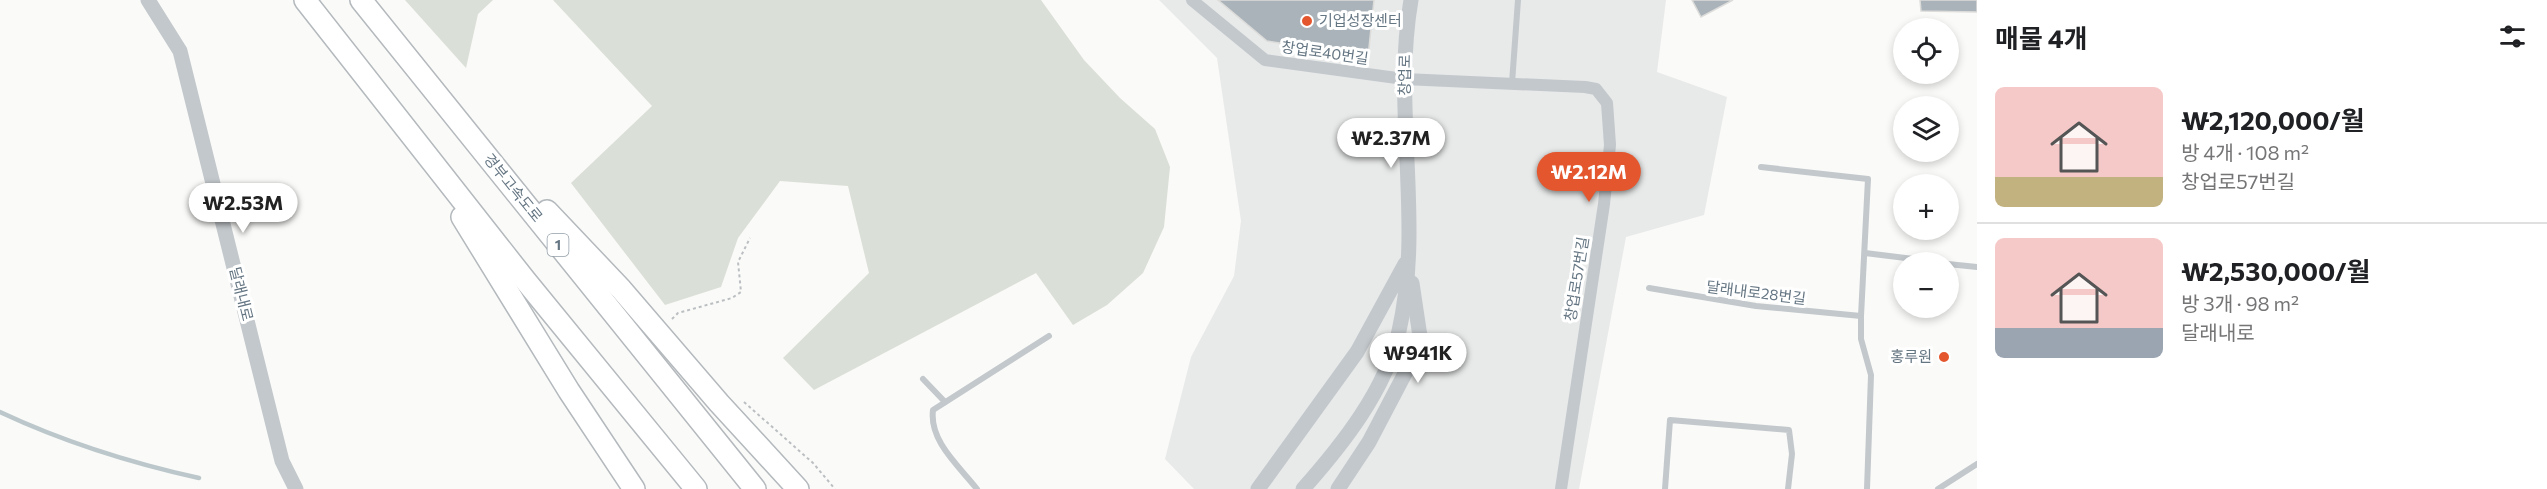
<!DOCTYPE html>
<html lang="ko">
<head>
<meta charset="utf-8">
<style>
  :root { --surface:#fff; --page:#f2f2f2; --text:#202124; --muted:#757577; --line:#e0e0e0; --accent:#e4572e }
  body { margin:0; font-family:Commissioner,"Noto Sans KR",sans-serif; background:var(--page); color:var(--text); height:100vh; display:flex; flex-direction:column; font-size:22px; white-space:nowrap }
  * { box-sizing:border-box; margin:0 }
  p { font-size:20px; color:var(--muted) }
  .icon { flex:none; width:33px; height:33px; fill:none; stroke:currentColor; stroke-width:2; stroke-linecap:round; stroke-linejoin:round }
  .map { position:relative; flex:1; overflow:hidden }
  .sheet { display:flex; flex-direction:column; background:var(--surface); width:570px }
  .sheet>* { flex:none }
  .buttons { position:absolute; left:1893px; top:18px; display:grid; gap:12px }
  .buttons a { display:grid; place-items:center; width:66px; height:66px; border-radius:50%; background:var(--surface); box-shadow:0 3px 9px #0003; font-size:30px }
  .price { position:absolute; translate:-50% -51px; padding:0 14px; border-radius:21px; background:#fff; color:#222; font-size:20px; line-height:39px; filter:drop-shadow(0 2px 3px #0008) }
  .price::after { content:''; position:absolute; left:50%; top:36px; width:18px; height:14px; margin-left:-9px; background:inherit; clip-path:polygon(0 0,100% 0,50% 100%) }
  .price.on { background:var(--accent); color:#fff }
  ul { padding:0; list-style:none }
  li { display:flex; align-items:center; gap:18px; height:150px; padding:0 18px }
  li+li { border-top:2px solid var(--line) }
  li span { display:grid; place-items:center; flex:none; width:168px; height:120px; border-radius:9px; color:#555 }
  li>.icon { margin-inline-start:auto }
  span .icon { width:72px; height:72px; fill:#fffc; stroke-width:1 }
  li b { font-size:26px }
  h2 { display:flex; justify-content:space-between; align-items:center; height:72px; padding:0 18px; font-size:26px }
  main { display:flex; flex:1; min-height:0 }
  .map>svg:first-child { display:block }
</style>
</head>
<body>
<main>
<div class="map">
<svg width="1977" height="489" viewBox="0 0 1977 489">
  <rect width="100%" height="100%" fill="#fafaf8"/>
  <polygon fill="#e8e9e9" points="1159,0 1666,0 1657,72 1727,97 1704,215 1626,237 1579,489 1194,489 1165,459 1191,357 1234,276 1241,221 1217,58"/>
  <g fill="#dadfd7">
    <polygon points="405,0 493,0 478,14 466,68"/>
    <polygon points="553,0 1041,0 1084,60 1120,98 1155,129 1170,167 1164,227 1143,273 1107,305 1073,325 1036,273 814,390 783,358 869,273 848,186 780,181 738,238 721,287 665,305 571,183 652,106"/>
  </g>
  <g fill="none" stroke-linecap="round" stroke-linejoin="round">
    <path stroke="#bbc7cb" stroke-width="4.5" d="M0,412C64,442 131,463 199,478"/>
  </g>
  <g fill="#aab3b9" stroke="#dcdcda" stroke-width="1.5">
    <polygon points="1218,0 1374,0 1368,57 1267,41"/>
    <polygon points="1692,0 1733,0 1701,17"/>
    <polygon points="1920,0 1977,0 1977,12 1921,11"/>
  </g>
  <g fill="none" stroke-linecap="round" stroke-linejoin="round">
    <defs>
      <g id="motorway">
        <polyline points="305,0 525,280 696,489"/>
        <polyline points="361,0 755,489"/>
        <polyline points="547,211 621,289 719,403 798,489"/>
        <polyline points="462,217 569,391 634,489"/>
      </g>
    </defs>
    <use href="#motorway" stroke="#b4b9bd" stroke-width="24"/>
    <g stroke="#bbbfc2" stroke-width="2" stroke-dasharray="3 3" stroke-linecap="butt">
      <polyline points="672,319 678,313 732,298 741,292 738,262 750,238"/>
      <polyline points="744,402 813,463 835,489"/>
    </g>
    <g stroke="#c3c8cc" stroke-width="6">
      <polyline points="1512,83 1518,0"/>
      <polyline points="1761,167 1868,179 1861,316 1861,339 1871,375 1867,489"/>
      <polyline points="1865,253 1938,262"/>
      <polyline points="1948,264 1977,267"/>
      <polyline points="1649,288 1756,306 1861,316"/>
      <polyline points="923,379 945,402"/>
      <path d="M977,489C959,466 929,441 933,410L1049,336"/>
      <polyline points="1665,489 1670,420 1789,430 1792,454 1788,489"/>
      <polyline points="1938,489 1977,464"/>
    </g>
    <polyline stroke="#c3c8cc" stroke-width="12" points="1192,0 1265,60 1404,79 1585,87 1596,89 1607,103 1610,145 1604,204 1561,489"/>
    <g stroke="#c3c8cc" stroke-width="15">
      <polyline points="148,0 180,51 282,461 296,489"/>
      <polyline points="1258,489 1357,352 1405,264"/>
      <path d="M1303,489C1342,445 1386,390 1399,331C1424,222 1392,110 1411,0"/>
      <polyline points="1338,489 1369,442 1421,343 1412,283"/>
    </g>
    <use href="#motorway" stroke="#fff" stroke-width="21"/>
  </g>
  <g fill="#e4572e" stroke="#fff" stroke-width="2">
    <circle cx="1307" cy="21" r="6"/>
    <circle cx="1944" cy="357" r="6"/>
  </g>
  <g text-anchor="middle" stroke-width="6" stroke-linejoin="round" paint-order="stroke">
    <rect fill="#fff" stroke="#939fa8" stroke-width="1.5" x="547.5" y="234" width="21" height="22" rx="4.5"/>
    <g font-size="14" font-weight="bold" fill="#657683">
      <text x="558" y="250">1</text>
    </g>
    <g font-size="15" fill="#657683" stroke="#fff" text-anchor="start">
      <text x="1319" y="26">기업성장센터</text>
      <text x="1932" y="362" text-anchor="end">홍루원</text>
    </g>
    <g font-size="15" fill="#657683" stroke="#fff">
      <text transform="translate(1325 53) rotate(8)" y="5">창업로40번길</text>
      <text transform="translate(1405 75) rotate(-89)" y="5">창업로</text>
      <text transform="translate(513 188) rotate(51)" y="5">경부고속도로</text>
      <text transform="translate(1577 279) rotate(-81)" y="5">창업로57번길</text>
      <text transform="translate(1756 293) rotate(7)" y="5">달래내로28번길</text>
      <text transform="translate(241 294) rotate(76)" y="5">달래내로</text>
    </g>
  </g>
</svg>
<div class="buttons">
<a><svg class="icon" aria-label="locate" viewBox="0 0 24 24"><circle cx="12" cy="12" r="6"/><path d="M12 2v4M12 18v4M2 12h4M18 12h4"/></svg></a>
<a><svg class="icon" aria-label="layers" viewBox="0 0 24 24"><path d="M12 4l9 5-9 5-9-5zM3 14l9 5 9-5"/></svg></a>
<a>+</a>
<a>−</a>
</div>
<b class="price" style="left:1391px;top:169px">₩2.37M</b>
<b class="price on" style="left:1589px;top:203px">₩2.12M</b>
<b class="price" style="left:243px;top:234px">₩2.53M</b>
<b class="price" style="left:1418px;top:384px">₩941K</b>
</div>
<section class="sheet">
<h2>매물 4개<svg class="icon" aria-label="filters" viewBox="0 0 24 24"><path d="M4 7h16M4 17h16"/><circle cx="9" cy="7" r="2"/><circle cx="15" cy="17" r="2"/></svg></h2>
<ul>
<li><span style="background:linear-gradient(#f6c9c9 75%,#c2b280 0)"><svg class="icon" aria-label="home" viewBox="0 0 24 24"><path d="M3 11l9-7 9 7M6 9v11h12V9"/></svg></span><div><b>₩2,120,000/월</b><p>방 4개 · 108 m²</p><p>창업로57번길</p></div></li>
<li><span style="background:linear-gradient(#f6c9c9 75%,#9aa5b1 0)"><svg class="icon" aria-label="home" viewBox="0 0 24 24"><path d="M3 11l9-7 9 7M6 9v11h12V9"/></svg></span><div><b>₩2,530,000/월</b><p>방 3개 · 98 m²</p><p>달래내로</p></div></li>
</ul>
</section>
</main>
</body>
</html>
